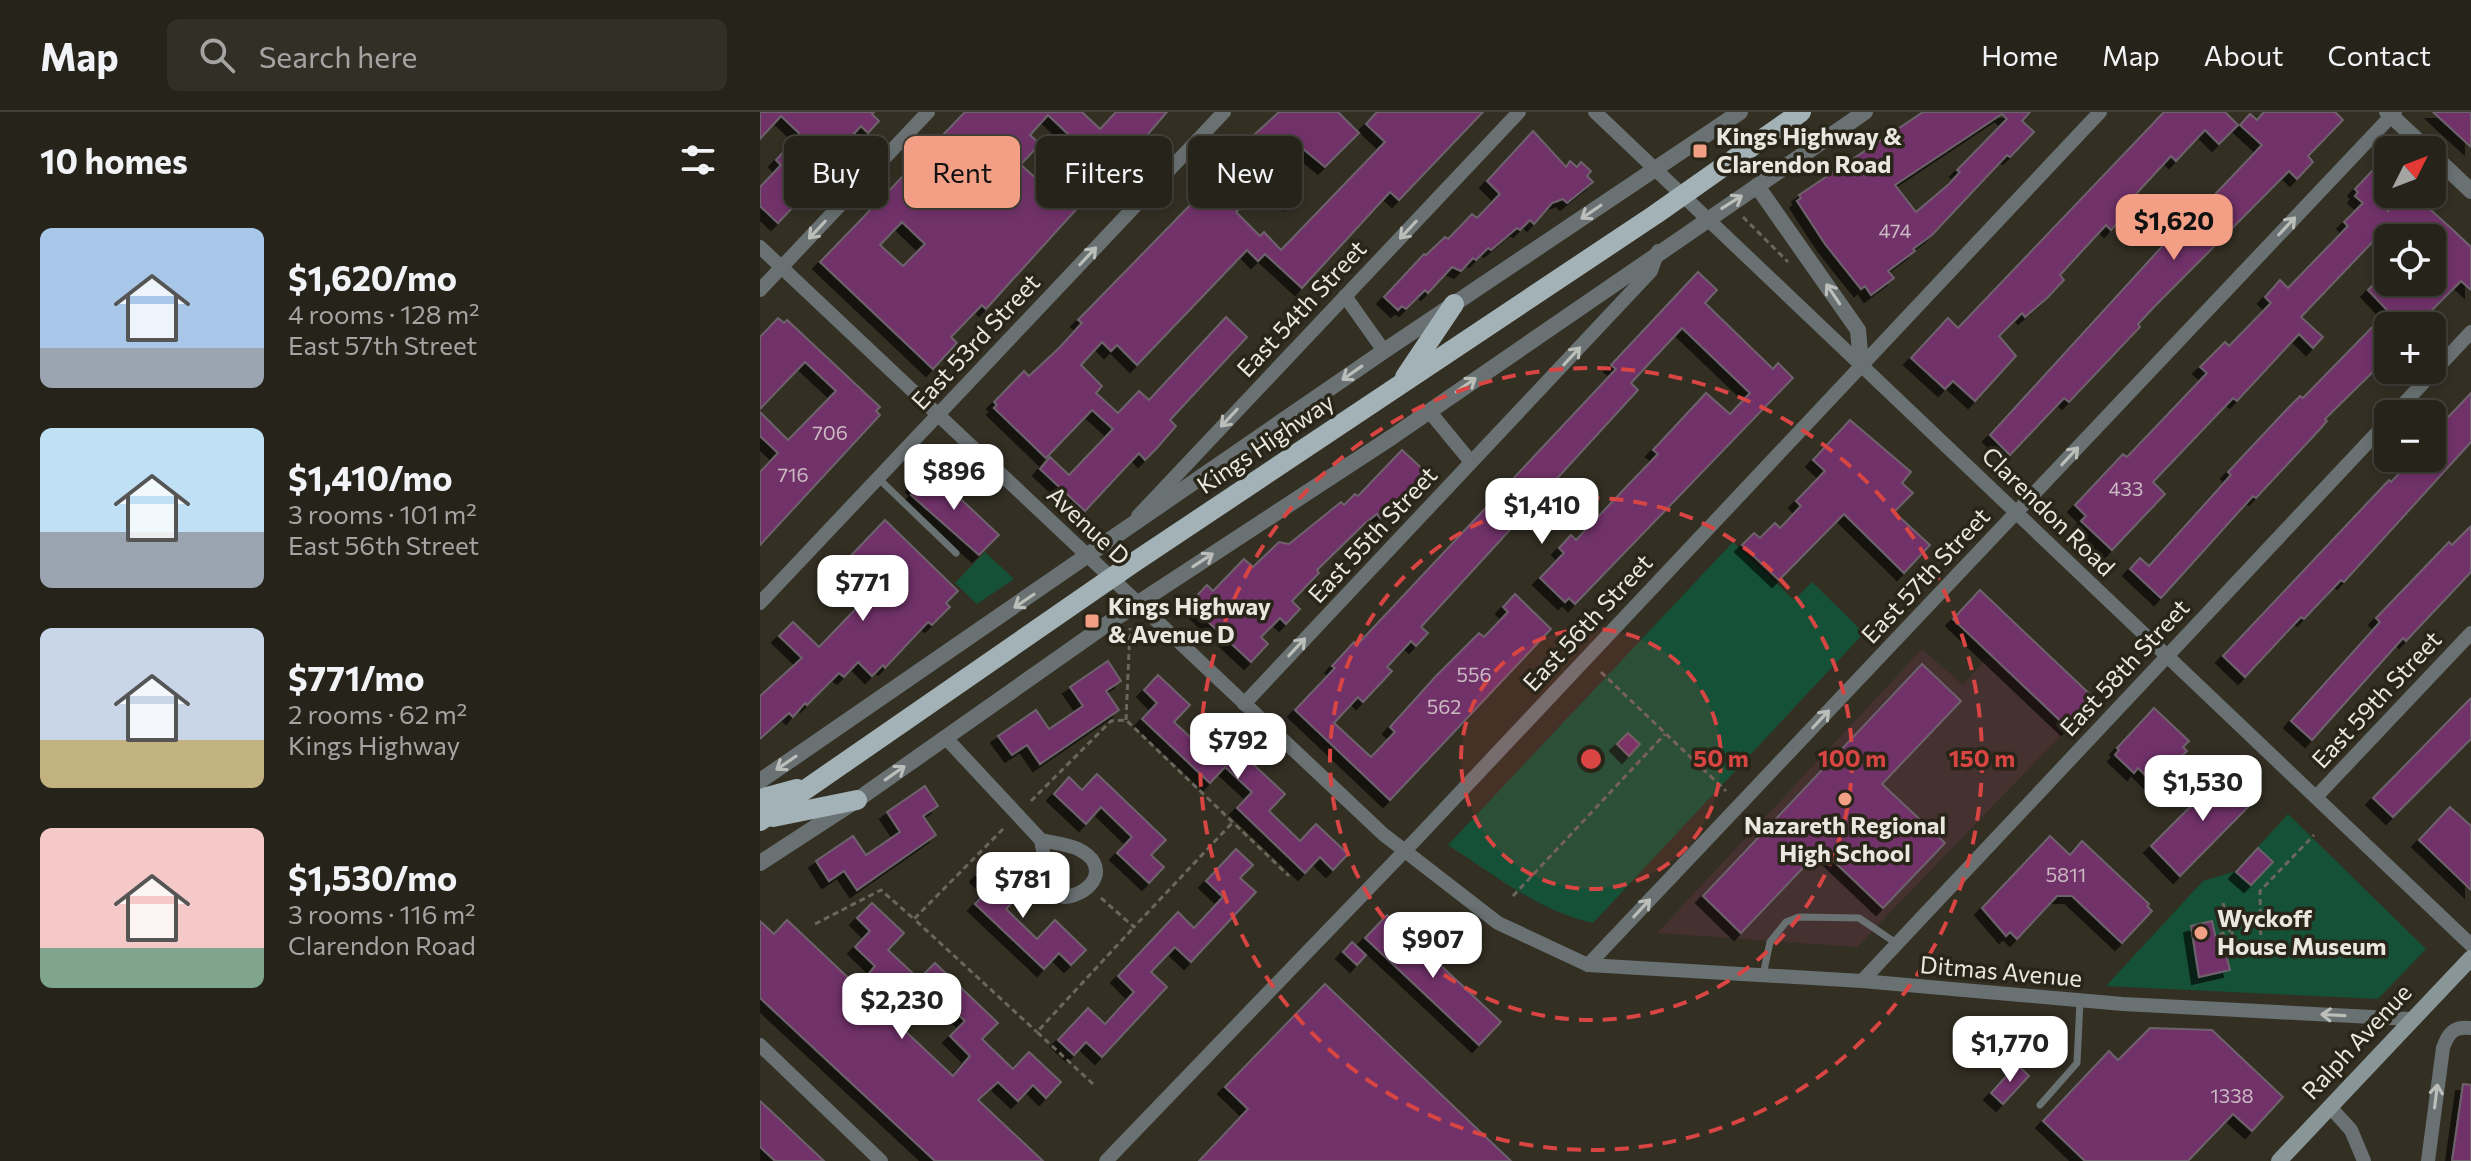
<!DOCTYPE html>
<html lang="en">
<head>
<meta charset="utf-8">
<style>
  :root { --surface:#26231a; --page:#322f27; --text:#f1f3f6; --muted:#a4a4a2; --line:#424039; --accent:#f39f85 }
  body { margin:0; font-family:Commissioner,sans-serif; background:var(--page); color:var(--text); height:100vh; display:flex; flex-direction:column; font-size:30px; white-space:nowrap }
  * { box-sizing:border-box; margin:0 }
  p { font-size:26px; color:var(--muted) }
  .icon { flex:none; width:44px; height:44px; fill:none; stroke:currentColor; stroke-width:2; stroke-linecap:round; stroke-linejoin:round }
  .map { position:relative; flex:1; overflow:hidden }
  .panel { display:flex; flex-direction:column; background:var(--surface); width:760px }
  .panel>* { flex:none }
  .guide { position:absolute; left:24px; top:24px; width:760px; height:72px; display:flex; gap:16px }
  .needle { width:52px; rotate:48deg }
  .controls { position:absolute; left:1614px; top:24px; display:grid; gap:16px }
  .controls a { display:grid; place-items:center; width:72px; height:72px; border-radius:12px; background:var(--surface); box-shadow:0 4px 12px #0003,0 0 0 2px var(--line); font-size:40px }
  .price { position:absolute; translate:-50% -68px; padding:0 18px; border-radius:16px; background:#fff; color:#222; font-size:26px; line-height:52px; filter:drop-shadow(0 2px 4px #0008) }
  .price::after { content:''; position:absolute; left:50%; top:48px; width:24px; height:18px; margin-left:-12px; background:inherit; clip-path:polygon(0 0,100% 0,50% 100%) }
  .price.current { background:var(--accent); color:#111 }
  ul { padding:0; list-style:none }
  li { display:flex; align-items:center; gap:24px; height:200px; padding:0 40px }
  li span { display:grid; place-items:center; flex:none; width:224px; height:160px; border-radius:12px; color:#555 }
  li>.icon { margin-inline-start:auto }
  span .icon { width:96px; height:96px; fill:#fffc; stroke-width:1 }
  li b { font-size:34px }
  h2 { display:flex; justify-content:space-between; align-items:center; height:96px; padding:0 40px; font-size:34px }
  .chip { padding:0 28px; border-radius:12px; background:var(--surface); box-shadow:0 4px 12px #0003,0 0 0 2px var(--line); font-size:28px; line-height:72px }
  .chip.current { background:var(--accent); color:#111 }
  header { display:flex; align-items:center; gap:48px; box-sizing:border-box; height:112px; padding:0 40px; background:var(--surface); border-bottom:2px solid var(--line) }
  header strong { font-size:38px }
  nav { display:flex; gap:44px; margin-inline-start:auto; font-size:28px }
  .search { width:560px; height:72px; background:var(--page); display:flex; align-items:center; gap:20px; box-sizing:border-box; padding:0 28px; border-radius:12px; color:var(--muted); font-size:30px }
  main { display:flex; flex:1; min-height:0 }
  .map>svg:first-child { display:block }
</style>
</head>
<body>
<header>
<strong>Map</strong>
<div class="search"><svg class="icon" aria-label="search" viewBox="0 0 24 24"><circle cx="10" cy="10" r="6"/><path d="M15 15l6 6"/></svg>Search here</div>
<nav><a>Home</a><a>Map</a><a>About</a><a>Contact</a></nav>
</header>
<main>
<section class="panel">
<h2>10 homes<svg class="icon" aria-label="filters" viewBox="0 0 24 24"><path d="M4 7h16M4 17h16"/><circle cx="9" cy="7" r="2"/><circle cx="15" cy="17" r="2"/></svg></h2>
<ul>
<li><span style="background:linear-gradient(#a9c7e8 75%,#9aa5b1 0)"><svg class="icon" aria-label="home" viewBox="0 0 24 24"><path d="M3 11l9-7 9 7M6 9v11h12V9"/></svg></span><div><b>$1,620/mo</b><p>4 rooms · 128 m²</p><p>East 57th Street</p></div></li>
<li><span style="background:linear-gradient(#bfe0f5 65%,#9aa5b1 0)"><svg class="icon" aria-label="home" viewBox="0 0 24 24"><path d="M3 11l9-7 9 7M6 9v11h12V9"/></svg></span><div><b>$1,410/mo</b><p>3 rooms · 101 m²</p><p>East 56th Street</p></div></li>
<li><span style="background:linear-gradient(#c9d6e8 70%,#c2b280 0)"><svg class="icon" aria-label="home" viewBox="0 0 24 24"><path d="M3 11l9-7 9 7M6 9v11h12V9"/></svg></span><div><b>$771/mo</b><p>2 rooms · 62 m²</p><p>Kings Highway</p></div></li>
<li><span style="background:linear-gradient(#f6c9c9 75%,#7fa58c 0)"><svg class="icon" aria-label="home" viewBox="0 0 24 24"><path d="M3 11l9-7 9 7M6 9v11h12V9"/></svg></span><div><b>$1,530/mo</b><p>3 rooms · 116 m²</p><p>Clarendon Road</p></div></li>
</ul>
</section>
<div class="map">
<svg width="1711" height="1049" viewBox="0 0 1711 1049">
  <defs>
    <filter id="shadow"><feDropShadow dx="-7" dy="7" stdDeviation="0" flood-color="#0009"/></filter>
  </defs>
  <rect width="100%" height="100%" fill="#332f23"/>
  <polygon fill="#453130" points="1162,537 1203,573 1230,542 1308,616 1097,835 897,821"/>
  <g fill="#155137">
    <path d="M973,430L1034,488L1052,470L1104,521L833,811C779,799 733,762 688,733Z"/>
    <polygon points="225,440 254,467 217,492 195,471"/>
    <polygon points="1528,702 1666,837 1618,887 1346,874 1443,769 1476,759"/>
  </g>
  <g fill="#71316b" stroke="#6e626c" stroke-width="2" fill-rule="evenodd" filter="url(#shadow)">
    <polygon points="0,0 114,0 112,2 119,9 108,21 101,14 79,38 86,45 76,56 69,49 45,74 49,78 18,111 0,94 0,75 21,53 16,48 40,22 21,4 0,27"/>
    <path d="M205,0H322L340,17L356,0H407L352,64L288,3L270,23L280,32L261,52L243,36L224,55L244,74L262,54L285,74L304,54L332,80L226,197L222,193L191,225L197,231L173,257L60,150ZM142,110L165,132L143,154L120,133Z"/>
    <polygon points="519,0 578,0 599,21 565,55 542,36 521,60 541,80 530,91 507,71 476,100 500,124 504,120 521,138 625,30 606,12 617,0 723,0 639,88 630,80 542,176 505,142 498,149 487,138 377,253 357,233 351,239 342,230 321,253 342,274 336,281 358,301 379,279 389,288 466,205 487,225 410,308 416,314 397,336 385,348 379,341 325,399 280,357 290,345 309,363 353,317 332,298 286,346 234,296 237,293 234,290 264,259 269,264 299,236 322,211 318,208 474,48 470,45"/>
    <path d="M1163,0H1270L1262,9L1274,20L1250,45L1247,43L1172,123L1153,137L1155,139L1128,159L1134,166L1111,183L1105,174L1101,177L1065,132L1037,89L1041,86L1039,83ZM1242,2L1247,7L1197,58L1200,60L1189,72L1156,100L1135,73Z"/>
    <polygon points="1404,0 1465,0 1478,13 1459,32 1445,18 1416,49 1411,44 1376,82 1381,86 1351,118 1346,113 1300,163 1304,168 1287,186 1265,205 1262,201 1239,224 1256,244 1215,289 1193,269 1185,277 1151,246 1188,206 1198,216"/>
    <polygon points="1504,0 1575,0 1583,8 1548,44 1553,50 1537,67 1529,59 1395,194 1378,212 1380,215 1309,290 1304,286 1250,343 1230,323 1408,128 1403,123 1415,110 1422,117 1502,33 1480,13 1490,2 1497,8"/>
    <polygon points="1673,0 1711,0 1711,35"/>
    <polygon points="773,19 806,55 810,49 817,55 821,50 831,59 827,64 833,70 807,91 803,87 792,91 774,112 770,108 760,118 757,116 731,138 728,136 716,148 713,146 701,159 692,155 668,181 665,178 646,197 642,194 638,198 624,185 664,142 666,143 685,125 688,127 712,102 717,106 740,82 727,69"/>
    <polygon points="1628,42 1628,99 1644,82 1653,82 1693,118 1711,135 1711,178 1701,169 1671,199 1678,206 1671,214 1628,214 1628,245 1565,307 1567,309 1561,316 1496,386 1493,384 1401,486 1370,457 1380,446 1389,454 1471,363 1468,360 1528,296 1540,284 1543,286 1628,199 1608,178 1616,170 1672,170 1672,126 1628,126 1622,120 1541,205 1563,225 1553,236 1539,222 1477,289 1473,286 1393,370 1405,382 1352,438 1321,409 1326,404 1315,393 1363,342 1367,345 1447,261 1440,255 1465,230 1469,234 1511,191 1505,185 1520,168 1528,176 1588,114 1584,110 1603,91 1595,84 1598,80 1595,77"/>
    <polygon points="938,160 957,178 945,191 1013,257 1018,251 1033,266 815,492 809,486 805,490 780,466 804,441 799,436 811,423 816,428 869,372 898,342 893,338 946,281 970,302 990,281 922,216 871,271 878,278 661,515 668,521 656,534 651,529 627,555 632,559 620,572 603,590 598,585 574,611 611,645 635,620 630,615 676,564 719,521 724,525 748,500 743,495 755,482 791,517 630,688 535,598 575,556 572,554 594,530 597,533 856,257 851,253"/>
    <polygon points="18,206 24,211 27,208 120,295 116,299 120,303 0,433 0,360 18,341 0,324 0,300 28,328 76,279 45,250 0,297 0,225"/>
    <polygon points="1711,281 1711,330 1584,470 1581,468 1544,507 1541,505 1485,565 1463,544 1629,368 1631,370 1654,346 1672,346 1672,322"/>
    <polygon points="1090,308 1151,360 1142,371 1153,381 1134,400 1170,433 1144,461 1084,402 1019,468 982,433 994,421 1000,426 1015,411 1020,416 1041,394 1036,389 1065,359 1053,348"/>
    <polygon points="642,338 668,362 639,392 636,389 620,406 617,402 604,412 557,458 559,461 532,489 540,497 526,512 520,506 501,525 508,532 491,550 429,492 447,473 453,479 484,447 493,455 519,430 529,432 581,390 584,393 595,382 598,384"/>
    <polygon points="169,357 239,423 219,443 151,383 157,377 153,373"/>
    <polygon points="125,408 198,479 186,491 190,495 172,513 168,510 125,556 123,553 112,564 98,550 84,565 79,561 47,593 45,591 33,605 29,601 0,627 0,584 42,546 19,524 33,510 59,535 110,482 81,454"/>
    <polygon points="1711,414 1711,460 1646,529 1643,526 1552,628 1531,609 1620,510 1616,506 1689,430 1692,433"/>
    <polygon points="1220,478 1335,587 1308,616 1193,507"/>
    <polygon points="348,549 361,569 346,579 359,598 280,652 267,633 252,643 238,624 276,598 289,617 323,594 310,575"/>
    <polygon points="1162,552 1201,589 1122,672 1185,731 1123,796 1061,737 981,821 943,784"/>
    <polygon points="398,563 430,593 414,610 445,639 461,622 525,682 509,699 540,729 556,712 588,742 573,758 560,745 545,761 477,696 492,680 465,655 450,671 382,607 397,591 384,578"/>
    <polygon points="1711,586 1711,627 1633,705 1613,686"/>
    <polygon points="1394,596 1429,629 1423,635 1427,639 1402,665 1398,661 1391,669 1378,656 1374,661 1355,643 1359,638 1357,636"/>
    <polygon points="868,621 880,632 869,644 857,632"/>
    <polygon points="1467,658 1496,687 1420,764 1391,734"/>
    <polygon points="337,662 406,728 391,743 404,755 389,771 357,741 372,725 341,695 326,712 294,682 309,665 322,678"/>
    <polygon points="165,674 178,694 163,704 176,723 97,778 84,759 69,769 56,749 93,724 106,743 140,720 127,700"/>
    <polygon points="1690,695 1711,714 1711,778 1659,728"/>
    <polygon points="1290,724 1310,743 1322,729 1389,792 1387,794 1392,799 1362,831 1312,784 1297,784 1257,827 1250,820 1246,824 1222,796"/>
    <polygon points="1498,736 1513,750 1491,773 1476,760"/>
    <polygon points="476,737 493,753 480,766 496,780 431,850 415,835 391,860 407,875 342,945 326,930 314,943 298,928 328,896 345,912 374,880 358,864 418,800 434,816 463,785 446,769"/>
    <polygon points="232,747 264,778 246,797 277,827 295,808 326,838 311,853 299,841 284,857 215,792 230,776 217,763"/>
    <path d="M112,791L144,821L128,838L159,867L175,851L238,911L222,927L253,957L269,940L301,970L286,986L273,973L258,989L238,970L218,988L283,1049H175L0,886V809L14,822L27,808L98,875L115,854L95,835L110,819L97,806ZM144,881L164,899L178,884L205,909L190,924L210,944L193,964L126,901Z"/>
    <polygon points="627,803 741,910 719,933 605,826"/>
    <polygon points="1452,809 1457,831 1463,830 1470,858 1439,865 1431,814"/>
    <polygon points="592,830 606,843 597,853 583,840"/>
    <polygon points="565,872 751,1049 439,1049 488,997 465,975"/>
    <polygon points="1390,916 1452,918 1523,985 1492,1019 1473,1002 1428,1049 1325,1049 1283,1009 1349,939 1358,948"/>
    <polygon points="1257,952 1269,964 1243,992 1231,981"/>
    <polygon points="1703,972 1711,973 1711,1049 1692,1049"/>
    <polygon points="0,989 13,1001 64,1049 15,1049 12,1046 0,1035"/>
  </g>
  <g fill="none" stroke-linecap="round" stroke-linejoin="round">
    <g stroke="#6a675c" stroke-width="3" stroke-dasharray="6 4" stroke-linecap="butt">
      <polyline points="983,105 1028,150"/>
      <polyline points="841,560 966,679"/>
      <polyline points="366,608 370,516"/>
      <polyline points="271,689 351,609 366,608 529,764"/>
      <polyline points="243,717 154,807 277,920"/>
      <polyline points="753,784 905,622"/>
      <polyline points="341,786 374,815 473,710"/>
      <polyline points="1463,791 1478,841"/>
      <polyline points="55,812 121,778 154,807"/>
      <polyline points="1459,823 1471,818"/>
      <polyline points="1472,843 1501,835"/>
      <polyline points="1501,843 1500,779 1554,723"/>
      <polyline points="333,972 277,920 374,815"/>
    </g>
    <g stroke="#697173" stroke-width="7">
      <polyline points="118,366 196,441"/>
      <polyline points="1003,863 1010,830 1026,810 1039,805 1099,806 1136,831"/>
      <polyline points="1280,993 1317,951 1320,889"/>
    </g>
    <g stroke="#697173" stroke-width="14">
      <polyline points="835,0 1711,833"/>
      <polyline points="0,135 623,722 738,811 828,853 1102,869 1363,892 1650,907"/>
      <polyline points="0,178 168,0"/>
      <polyline points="585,184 624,239"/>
      <polyline points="669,299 711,350"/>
      <polyline points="1634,302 1711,220"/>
      <polyline points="378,404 759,0"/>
      <polyline points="0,491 464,0"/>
      <polyline points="484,592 891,159 898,139"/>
      <path d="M185,625L281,728L289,771L304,785C334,782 351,753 318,737C308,732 293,731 281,728"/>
      <polyline points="1556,685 1711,521"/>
      <polyline points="828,853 1635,0"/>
      <polyline points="1102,869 1628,309"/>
      <polyline points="0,933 121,1049"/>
      <polyline points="1570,995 1591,1018 1604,1049"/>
      <polyline points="346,1049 660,723 1340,0"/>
      <path d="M1668,1049L1683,936C1688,921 1694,914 1711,916"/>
    </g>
    <g stroke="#697173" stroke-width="16">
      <polyline points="1627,0 1668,38"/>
      <polyline points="1672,42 1711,79"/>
      <polyline points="997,74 1098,218 1101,252"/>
      <polyline points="0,669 624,239 980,0"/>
      <polyline points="0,751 97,688 357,505 632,325 1105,0"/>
    </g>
    <polyline stroke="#899698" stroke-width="16" points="1519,1049 1711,846"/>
    <g stroke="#a2b2b6" stroke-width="20">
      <polyline points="645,265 694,192"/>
      <polyline points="0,687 37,677"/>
      <polyline points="13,705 97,688"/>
      <polyline points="0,709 373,451 896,102 1041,0"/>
    </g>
  </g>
  <defs><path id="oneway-shaft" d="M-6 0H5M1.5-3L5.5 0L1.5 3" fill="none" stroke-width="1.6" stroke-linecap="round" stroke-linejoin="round" transform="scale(2)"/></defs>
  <g stroke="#bcbeb9">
    <use href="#oneway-shaft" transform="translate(972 90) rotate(-32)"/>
    <use href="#oneway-shaft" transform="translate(831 100) rotate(146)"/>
    <use href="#oneway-shaft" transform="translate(1527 114) rotate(-47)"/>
    <use href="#oneway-shaft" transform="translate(57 118) rotate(133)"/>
    <use href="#oneway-shaft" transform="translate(648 118) rotate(133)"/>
    <use href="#oneway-shaft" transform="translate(328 144) rotate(-47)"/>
    <use href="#oneway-shaft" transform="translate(1073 182) rotate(-124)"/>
    <use href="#oneway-shaft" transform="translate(812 244) rotate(-47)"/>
    <use href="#oneway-shaft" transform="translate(592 261) rotate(145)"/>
    <use href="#oneway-shaft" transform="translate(706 273) rotate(-35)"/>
    <use href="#oneway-shaft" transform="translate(469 306) rotate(133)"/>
    <use href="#oneway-shaft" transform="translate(1310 344) rotate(-47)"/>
    <use href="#oneway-shaft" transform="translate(443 448) rotate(-33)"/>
    <use href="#oneway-shaft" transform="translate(264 489) rotate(146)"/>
    <use href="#oneway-shaft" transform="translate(537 535) rotate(-47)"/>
    <use href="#oneway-shaft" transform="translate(1061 607) rotate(-47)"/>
    <use href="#oneway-shaft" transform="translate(26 651) rotate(146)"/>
    <use href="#oneway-shaft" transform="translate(135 661) rotate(-35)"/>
    <use href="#oneway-shaft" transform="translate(882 796) rotate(-47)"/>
    <use href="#oneway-shaft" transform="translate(1573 903) rotate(-177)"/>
    <use href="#oneway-shaft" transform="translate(1676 984) rotate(-83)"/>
  </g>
  <circle cx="831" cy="647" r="130" fill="#d94543" fill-opacity=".12"/>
  <g fill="none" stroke="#d94543" stroke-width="4" stroke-dasharray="14 10">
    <circle cx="831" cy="647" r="130"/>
    <circle cx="831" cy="647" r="261"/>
    <circle cx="831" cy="647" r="391"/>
  </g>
  <g fill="#f39f85" stroke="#292619" stroke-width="3">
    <rect x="932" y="31" width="16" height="16" rx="4"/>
    <rect x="324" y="501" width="16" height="16" rx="4"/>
    <circle cx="1085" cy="687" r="8"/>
    <circle cx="1441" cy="821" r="8"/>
  </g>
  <g text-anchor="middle" stroke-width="7" stroke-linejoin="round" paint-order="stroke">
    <g font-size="20" fill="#cbbac2">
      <text x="1135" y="126">474</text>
      <text x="70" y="328">706</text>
      <text x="33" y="370">716</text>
      <text x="1366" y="384">433</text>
      <text x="714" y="570">556</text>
      <text x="684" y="602">562</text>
      <text x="1306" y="770">5811</text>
      <text x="1472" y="991">1338</text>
    </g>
    <g font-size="24" font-weight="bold" fill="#e9e7df" stroke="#292619" text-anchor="start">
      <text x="956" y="33">Kings Highway &amp;<tspan x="956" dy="28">Clarendon Road</tspan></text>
      <text x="348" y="503">Kings Highway<tspan x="348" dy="28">&amp; Avenue D</tspan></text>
      <text x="1085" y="722" text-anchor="middle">Nazareth Regional<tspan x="1085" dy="28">High School</tspan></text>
      <text x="1457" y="815">Wyckoff<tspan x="1457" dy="28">House Museum</tspan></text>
    </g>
    <g font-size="24" fill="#e9e7df" stroke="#292619">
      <text transform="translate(542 197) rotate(-47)" y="8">East 54th Street</text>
      <text transform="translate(216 230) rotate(-47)" y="8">East 53rd Street</text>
      <text transform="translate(506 332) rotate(-34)" y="8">Kings Highway</text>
      <text transform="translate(1288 400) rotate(44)" y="8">Clarendon Road</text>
      <text transform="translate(328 414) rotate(43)" y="8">Avenue D</text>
      <text transform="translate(613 423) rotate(-47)" y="8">East 55th Street</text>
      <text transform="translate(1166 464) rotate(-47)" y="8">East 57th Street</text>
      <text transform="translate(828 511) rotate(-47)" y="8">East 56th Street</text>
      <text transform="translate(1365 556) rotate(-47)" y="8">East 58th Street</text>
      <text transform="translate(1617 588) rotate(-47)" y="8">East 59th Street</text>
      <text transform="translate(1241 860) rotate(5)" y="8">Ditmas Avenue</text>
      <text transform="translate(1597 930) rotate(-47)" y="8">Ralph Avenue</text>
    </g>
  </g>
  <circle cx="831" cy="647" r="12" fill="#d94543" stroke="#292619" stroke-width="4"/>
  <g font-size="24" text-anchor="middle" font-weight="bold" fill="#d94543" stroke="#292619" stroke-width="7" stroke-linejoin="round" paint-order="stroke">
    <text x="961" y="655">50 m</text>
    <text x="1092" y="655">100 m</text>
    <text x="1222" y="655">150 m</text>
  </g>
</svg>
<div class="controls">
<a><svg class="needle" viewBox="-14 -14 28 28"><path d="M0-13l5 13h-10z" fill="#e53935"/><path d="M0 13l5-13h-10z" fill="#a4a4a2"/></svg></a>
<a><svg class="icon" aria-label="locate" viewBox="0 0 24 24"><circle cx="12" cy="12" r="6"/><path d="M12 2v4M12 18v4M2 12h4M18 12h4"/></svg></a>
<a>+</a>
<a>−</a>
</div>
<b class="price current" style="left:1414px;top:150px">$1,620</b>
<b class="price" style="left:194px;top:400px">$896</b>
<b class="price" style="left:782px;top:434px">$1,410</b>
<b class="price" style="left:103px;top:511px">$771</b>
<b class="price" style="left:478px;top:669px">$792</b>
<b class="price" style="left:1443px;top:711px">$1,530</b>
<b class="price" style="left:263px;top:808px">$781</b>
<b class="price" style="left:673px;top:868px">$907</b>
<b class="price" style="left:142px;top:929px">$2,230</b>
<b class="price" style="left:1250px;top:972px">$1,770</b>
<div class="guide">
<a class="chip">Buy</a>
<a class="chip current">Rent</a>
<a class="chip">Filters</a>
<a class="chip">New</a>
</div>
</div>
</main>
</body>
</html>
